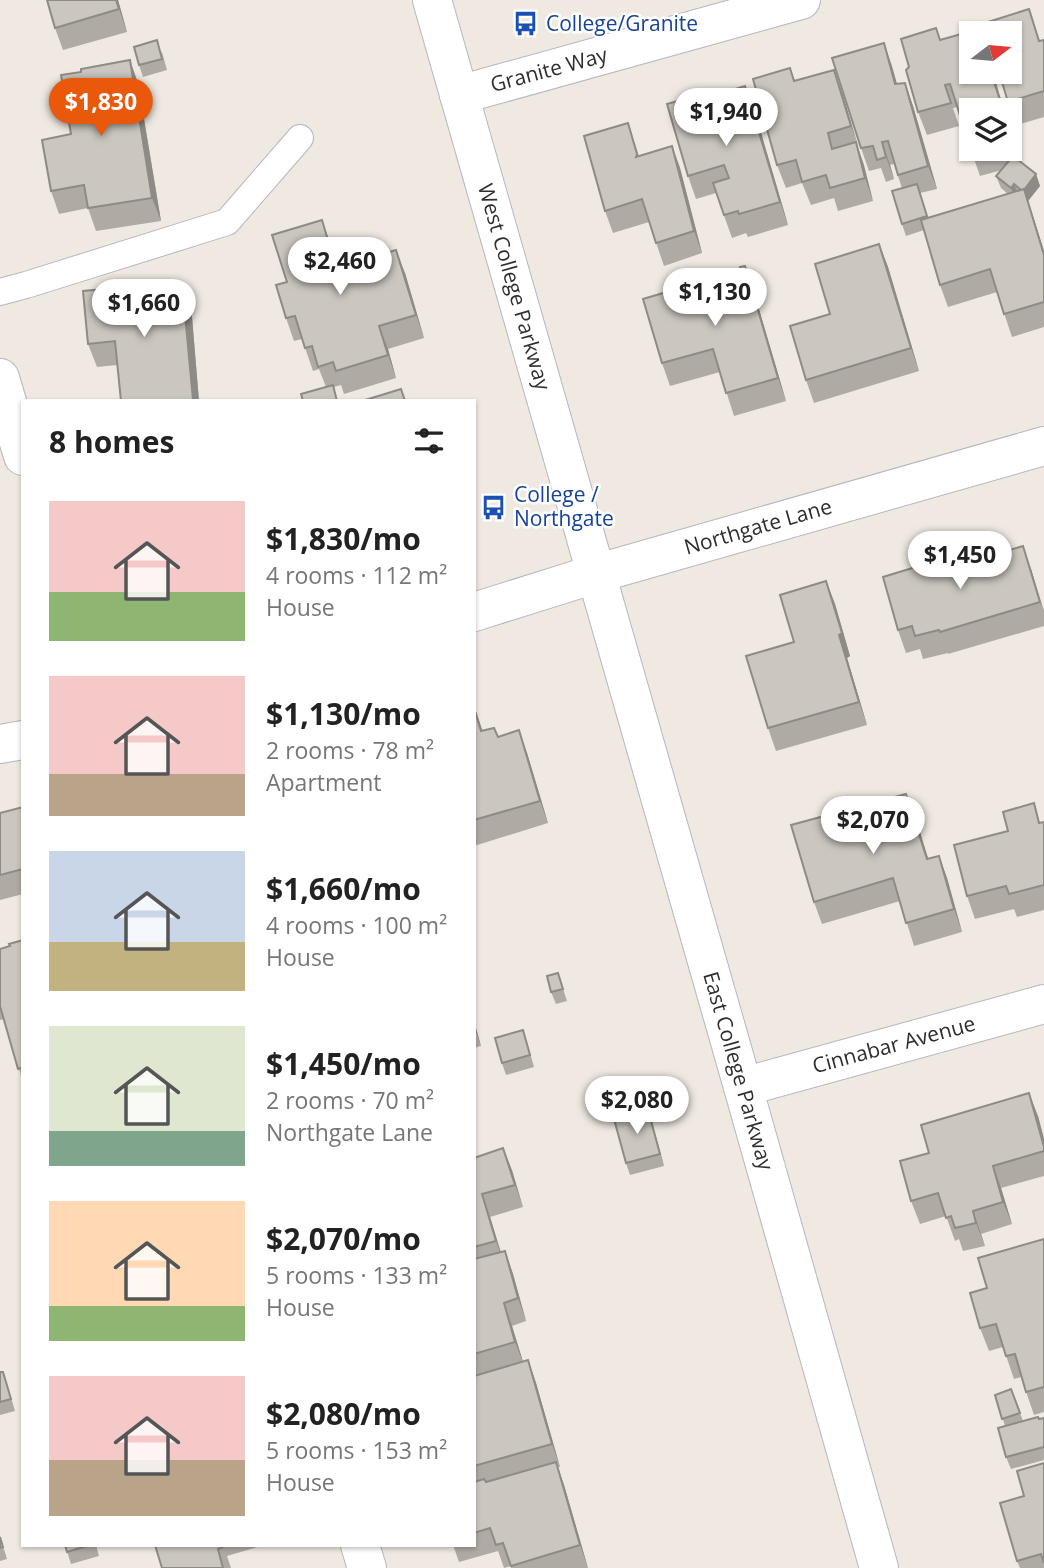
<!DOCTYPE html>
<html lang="en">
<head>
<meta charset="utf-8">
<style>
  :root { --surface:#fff; --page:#f6f6f6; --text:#222; --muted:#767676; --accent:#ea580c }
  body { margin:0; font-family:"Open Sans",sans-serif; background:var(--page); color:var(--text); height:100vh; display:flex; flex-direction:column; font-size:26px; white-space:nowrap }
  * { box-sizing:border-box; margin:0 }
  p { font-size:23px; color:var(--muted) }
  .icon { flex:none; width:38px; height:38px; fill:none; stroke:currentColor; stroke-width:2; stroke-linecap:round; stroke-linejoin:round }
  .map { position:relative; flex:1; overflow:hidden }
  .side { position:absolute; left:21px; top:399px; width:455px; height:1148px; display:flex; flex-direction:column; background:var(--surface); border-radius:0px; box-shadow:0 2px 5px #0004 }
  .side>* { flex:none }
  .needle { width:46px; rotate:74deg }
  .buttons { position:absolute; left:959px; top:21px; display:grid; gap:14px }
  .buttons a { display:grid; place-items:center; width:63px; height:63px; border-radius:0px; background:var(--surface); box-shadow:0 2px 5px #0004; font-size:35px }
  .price { position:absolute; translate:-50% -60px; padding:0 16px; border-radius:24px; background:#fff; color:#222; font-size:23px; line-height:46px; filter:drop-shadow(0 2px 4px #0008) }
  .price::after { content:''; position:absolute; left:50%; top:42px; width:21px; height:16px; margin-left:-10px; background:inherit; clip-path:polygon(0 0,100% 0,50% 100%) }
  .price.selected { background:var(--accent); color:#fff }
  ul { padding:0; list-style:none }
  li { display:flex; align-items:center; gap:21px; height:175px; padding:0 28px }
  li span { display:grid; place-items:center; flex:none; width:196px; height:140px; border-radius:0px; color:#555 }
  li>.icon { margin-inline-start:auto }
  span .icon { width:84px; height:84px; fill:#fffc; stroke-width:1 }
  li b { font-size:30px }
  h2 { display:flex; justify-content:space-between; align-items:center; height:84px; padding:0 28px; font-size:30px }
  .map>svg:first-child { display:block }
</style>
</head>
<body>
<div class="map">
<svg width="1044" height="1568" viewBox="0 0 1044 1568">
  <rect width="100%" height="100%" fill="#efe9e1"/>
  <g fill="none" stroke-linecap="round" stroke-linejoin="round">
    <defs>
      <polyline id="lane" points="0,292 26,285 227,222 300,138"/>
      <g id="street">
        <polyline points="459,95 801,0"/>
        <polyline points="0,378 23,456"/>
        <polyline points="474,612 595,574 1044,446"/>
        <polyline points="0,744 23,740"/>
        <polyline points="743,1087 1044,1004"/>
        <polyline points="360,1545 367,1568"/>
      </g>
      <polyline id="secondary" points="432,0 743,1087 879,1568"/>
    </defs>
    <use href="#lane" stroke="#b4b7c1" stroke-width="28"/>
    <use href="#street" stroke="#b4b7c1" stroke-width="40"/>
    <use href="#secondary" stroke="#b4b7c1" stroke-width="40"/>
    <use href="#lane" stroke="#fff" stroke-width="26"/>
    <use href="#street" stroke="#fff" stroke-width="38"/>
    <use href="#secondary" stroke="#fff" stroke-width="38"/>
  </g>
  <g fill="#afaba4">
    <polygon points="47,0 118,0 127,32 63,50 55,28"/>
    <polygon points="936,28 971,149 1010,149 1010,128 1020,161 1036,174 1040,186 1028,201 1044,251 1044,327 1012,337 997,292 948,307 940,285 924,230 906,236 902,224 902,188 894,164 890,165 894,179 886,182 881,168 869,171 861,148 884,43 897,84 905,83 913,106 937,189 920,193 928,218 1008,194 1001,188 996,176 1002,170 980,176 972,153 957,107 953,108 959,126 927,135 918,112 909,67"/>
    <polygon points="1044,40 1044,117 1017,125 1008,102 1040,41"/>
    <polygon points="162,52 167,70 143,77 139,65"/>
    <polygon points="790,68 795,81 842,92 873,201 838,211 834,198 811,205 802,183 786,188 777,165"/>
    <polygon points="81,72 138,83 161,221 96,231 88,208 59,214 51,191 71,134"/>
    <polygon points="745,86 754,109 788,225 748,237 746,233 732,238 716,193 696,199 688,176 712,95"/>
    <polygon points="628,123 639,156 672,146 680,168 702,253 664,266 649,222 613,233 605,211"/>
    <polygon points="322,220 338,267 405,273 424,338 388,349 396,378 344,394 341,385 334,387 326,387 319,369 313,371 302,339 294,341 286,318 287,282"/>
    <polygon points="879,244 888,267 919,371 814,403 806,380 830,314"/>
    <polygon points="182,282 191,305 199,401 121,401 117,365 97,367 88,344"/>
    <polygon points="753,289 786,401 734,416 720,372 670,386 662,363"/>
    <polygon points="965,552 968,563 1031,569 1044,611 1044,626 948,654 948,653 923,659 920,649 906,653 898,630"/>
    <polygon points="826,581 835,604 850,656 847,658 867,725 776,751 768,728 794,642"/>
    <polygon points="474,706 482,731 498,737 527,753 548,823 474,846"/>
    <polygon points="23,807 23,894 0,900 0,813"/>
    <polygon points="915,816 928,858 939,856 947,878 962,932 914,946 900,901 822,924 814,902"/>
    <polygon points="1044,822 1044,910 1017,917 1014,909 975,919 967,896 1041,823"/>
    <polygon points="23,940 23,1082 4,1019 0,1020 0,949 10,946"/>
    <polygon points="558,973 567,1001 556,1004 551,992"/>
    <polygon points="474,1021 481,1046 474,1048"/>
    <polygon points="527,1042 534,1067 506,1075 502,1063"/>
    <polygon points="648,1110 664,1166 630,1175 626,1163"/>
    <polygon points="1038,1116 1044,1139 1044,1176 1001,1188 1012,1224 981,1234 985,1246 963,1251 959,1239 955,1241 946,1216 920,1224 911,1201 929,1153"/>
    <polygon points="503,1148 523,1207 490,1217 501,1252 505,1251 513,1274 526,1321 512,1326 523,1362 528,1360 536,1383 560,1467 557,1467 564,1485 588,1568 511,1568 511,1566 504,1568 498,1551 459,1562 453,1545 474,1545 474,1158"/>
    <polygon points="1044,1239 1044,1412 1034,1415 1021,1377 1014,1379 1003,1347 989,1351 980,1328 987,1288"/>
    <polygon points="0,1372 7,1384 15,1411 0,1415"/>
    <polygon points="1011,1389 1023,1421 1044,1418 1044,1460 1011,1469 1006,1457 1005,1426 995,1395"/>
    <polygon points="1044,1463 1044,1568 1020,1568 1017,1561 1024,1496"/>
    <polygon points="0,1536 7,1559 0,1561"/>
    <polygon points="65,1545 96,1545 99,1556 71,1564"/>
    <polygon points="155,1545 264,1545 227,1556 231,1568 162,1568"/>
  </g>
  <g fill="#8e8b86">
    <polygon points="116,0 118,0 127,32 119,9"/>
    <polygon points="884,43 892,66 903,106 895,84"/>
    <polygon points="130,60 138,83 161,221 152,198"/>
    <polygon points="834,70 842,92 859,149 851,126"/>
    <polygon points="991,72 993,72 1004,110 1003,110"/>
    <polygon points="905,83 913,106 937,189 928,166"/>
    <polygon points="745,86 754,109 788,225 780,202"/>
    <polygon points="1010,128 1021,164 1012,141 1010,133"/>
    <polygon points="856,142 864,165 873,201 865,178"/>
    <polygon points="882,142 890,165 894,179 886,157"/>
    <polygon points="672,146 680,168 702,253 694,231"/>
    <polygon points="1036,174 1040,186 1028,201 1044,251 1044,255 1023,191"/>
    <polygon points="1014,184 1019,196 1015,200 1011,188"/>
    <polygon points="322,220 330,243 345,291 336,268"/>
    <polygon points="879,244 888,267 919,371 911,348"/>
    <polygon points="396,250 405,273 424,338 416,315"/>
    <polygon points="745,266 753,289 786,401 778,378"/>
    <polygon points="182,282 191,305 199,401 193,401"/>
    <polygon points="379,326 388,349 396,378 388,355"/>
    <polygon points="1023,546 1031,569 1044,614 1040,602"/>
    <polygon points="826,581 835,604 850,656 847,658 867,725 859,702 839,635"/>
    <polygon points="474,706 477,714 490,754 481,731"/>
    <polygon points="519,730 527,753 548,823 540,801"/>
    <polygon points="906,794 915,816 935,881 927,859"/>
    <polygon points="939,856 947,878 962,932 954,909"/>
    <polygon points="474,1021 481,1046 474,1026"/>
    <polygon points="1029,1093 1038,1116 1044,1139 1044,1147"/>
    <polygon points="648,1110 652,1122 664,1166 660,1154"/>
    <polygon points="503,1148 512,1170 523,1207 515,1185"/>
    <polygon points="993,1166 1001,1188 1012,1224 1003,1202"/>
    <polygon points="482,1194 490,1217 504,1264 496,1241"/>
    <polygon points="973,1211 981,1234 985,1246 976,1223"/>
    <polygon points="505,1251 513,1274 526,1321 518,1298"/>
    <polygon points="504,1303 512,1326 524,1365 515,1342"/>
    <polygon points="528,1360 536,1383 560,1467 552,1444"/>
    <polygon points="556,1462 564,1485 588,1568 580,1545"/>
  </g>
  <g fill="#cbc7bf" stroke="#8e8b86" stroke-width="2">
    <polygon points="47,0 116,0 119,9 55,28"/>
    <polygon points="1029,9 1039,41 1044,40 1044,91 1008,102 999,72 1010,72 1010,33 988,33 985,23"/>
    <polygon points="936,28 940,40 979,29 980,33 971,33 971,72 991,72 1003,110 971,110 971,149 987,149 972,153 950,84 945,85 951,103 918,112 906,70 909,67 901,39"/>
    <polygon points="157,40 162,59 139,65 134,47"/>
    <polygon points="884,43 895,84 905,83 928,166 898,175 888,141 882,142 886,157 877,160 873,146 861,148 832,58"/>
    <polygon points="130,60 152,198 88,208 84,185 51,191 42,140 71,134 61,75 81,72 81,69"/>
    <polygon points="790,68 794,81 834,70 851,126 828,133 832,149 856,142 865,178 830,188 826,175 802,182 796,160 777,165 753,79"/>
    <polygon points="745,86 780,202 739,214 738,211 724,215 713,183 729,178 724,165 688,176 667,104 711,92 712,96"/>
    <polygon points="628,123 637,154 636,157 672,146 694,231 656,243 642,199 605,211 584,136"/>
    <polygon points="1013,156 1036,174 1024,190 1021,190 1014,184 1011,188 996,176"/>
    <polygon points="917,184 927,216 902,224 892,191"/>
    <polygon points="1024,189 1044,255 1044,302 1004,314 990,269 940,285 921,220"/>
    <polygon points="322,220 336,268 396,250 416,315 379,326 388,355 336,371 333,362 318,367 312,346 305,348 295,316 286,318 276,285 287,282 272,235"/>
    <polygon points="879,244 911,348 806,380 790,326 830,314 815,264"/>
    <polygon points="745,266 778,378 726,393 713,349 662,363 643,299 741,270 740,267"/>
    <polygon points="182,282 193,400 121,401 115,341 88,344 83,291"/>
    <polygon points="333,385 337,401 303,401 301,394"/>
    <polygon points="401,389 405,401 362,401"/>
    <polygon points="1023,546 1040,602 940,632 939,630 915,636 912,626 898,630 883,577 965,552 968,563"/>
    <polygon points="826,581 842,633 839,635 859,702 768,728 746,656 794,642 780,595"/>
    <polygon points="474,708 481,731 494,728 498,737 519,730 540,801 474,820"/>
    <polygon points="906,794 927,859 939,856 954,909 906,923 893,878 814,902 791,825"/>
    <polygon points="1034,803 1039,823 1044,822 1044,885 1009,894 1006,886 967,896 954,845 1008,831 1003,812"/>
    <polygon points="23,807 23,869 0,875 0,813"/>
    <polygon points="23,940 23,1067 18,1069 0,1006 0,949 10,946 9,944"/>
    <polygon points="558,973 563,989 551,992 547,976"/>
    <polygon points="523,1030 530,1055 502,1063 495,1038"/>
    <polygon points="1029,1093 1044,1147 1044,1151 993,1166 1003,1202 973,1211 976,1223 955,1228 951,1216 946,1218 938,1193 911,1201 900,1161 929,1153 921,1125"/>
    <polygon points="648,1110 660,1154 626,1163 614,1119"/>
    <polygon points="503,1148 515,1185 482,1194 496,1241 474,1247 474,1158"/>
    <polygon points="1044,1239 1044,1387 1026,1392 1015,1354 1006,1356 996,1324 980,1328 970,1293 987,1288 978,1258"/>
    <polygon points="505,1251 518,1298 504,1303 515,1342 474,1354 474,1259"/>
    <polygon points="528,1360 552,1444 474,1466 474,1376"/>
    <polygon points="0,1372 3,1372 11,1399 0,1402"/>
    <polygon points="1011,1389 1020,1413 1002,1419 995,1395"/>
    <polygon points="1038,1417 1039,1419 1044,1418 1044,1447 1006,1457 998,1428"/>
    <polygon points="556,1462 580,1545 511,1566 503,1543 496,1545 490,1528 474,1533 474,1482 484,1479 486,1482"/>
    <polygon points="1044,1463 1044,1563 1041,1554 1017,1561 1000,1503 1024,1496 1017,1471"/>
    <polygon points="0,1537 3,1547 0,1548"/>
    <polygon points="65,1545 90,1545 67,1552"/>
    <polygon points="155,1545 223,1545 223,1547 218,1549 223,1568 162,1568"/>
  </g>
  <defs>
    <symbol id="bus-bare" viewBox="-9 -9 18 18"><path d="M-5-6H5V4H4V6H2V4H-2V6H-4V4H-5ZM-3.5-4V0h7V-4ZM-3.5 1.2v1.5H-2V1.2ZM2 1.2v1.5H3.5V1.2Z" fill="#1a4fb4" stroke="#fff" stroke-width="2.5" paint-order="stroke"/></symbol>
  </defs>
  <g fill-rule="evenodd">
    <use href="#bus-bare" x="508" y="6" width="35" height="35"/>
    <use href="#bus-bare" x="476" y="490" width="35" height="35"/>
  </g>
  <g text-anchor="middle" stroke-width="5" stroke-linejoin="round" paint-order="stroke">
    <g font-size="21" fill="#164399" stroke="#fff" text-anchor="start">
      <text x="546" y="31">College/Granite</text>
      <text x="514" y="502">College /<tspan x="514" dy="24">Northgate</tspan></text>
    </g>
    <g font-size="21" fill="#2e2e2e" stroke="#fff">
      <text transform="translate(549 70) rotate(-15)" y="7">Granite Way</text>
      <text transform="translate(514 287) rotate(74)" y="7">West College Parkway</text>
      <text transform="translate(758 527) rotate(-16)" y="7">Northgate Lane</text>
      <text transform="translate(894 1045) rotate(-15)" y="7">Cinnabar Avenue</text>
      <text transform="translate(738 1071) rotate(74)" y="7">East College Parkway</text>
    </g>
  </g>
</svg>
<div class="buttons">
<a><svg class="needle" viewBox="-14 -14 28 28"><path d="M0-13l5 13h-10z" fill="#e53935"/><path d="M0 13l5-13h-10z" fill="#767676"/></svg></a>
<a><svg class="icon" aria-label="layers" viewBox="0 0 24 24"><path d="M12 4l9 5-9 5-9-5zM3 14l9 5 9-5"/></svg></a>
</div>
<b class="price selected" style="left:101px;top:138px">$1,830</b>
<b class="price" style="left:726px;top:148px">$1,940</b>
<b class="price" style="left:340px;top:297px">$2,460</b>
<b class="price" style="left:715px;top:328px">$1,130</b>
<b class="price" style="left:144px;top:339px">$1,660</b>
<b class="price" style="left:960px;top:591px">$1,450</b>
<b class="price" style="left:873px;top:856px">$2,070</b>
<b class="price" style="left:637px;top:1136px">$2,080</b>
<section class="side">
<h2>8 homes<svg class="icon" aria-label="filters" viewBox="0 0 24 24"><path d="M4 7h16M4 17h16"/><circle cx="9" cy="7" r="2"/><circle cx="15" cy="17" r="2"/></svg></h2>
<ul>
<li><span style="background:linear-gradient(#f6c9c9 65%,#8fb573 0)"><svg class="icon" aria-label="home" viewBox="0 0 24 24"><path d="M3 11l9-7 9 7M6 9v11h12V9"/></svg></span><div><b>$1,830/mo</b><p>4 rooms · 112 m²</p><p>House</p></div></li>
<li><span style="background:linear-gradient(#f6c9c9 70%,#b9a48a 0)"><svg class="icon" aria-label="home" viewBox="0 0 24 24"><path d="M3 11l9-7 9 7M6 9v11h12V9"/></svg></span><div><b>$1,130/mo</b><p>2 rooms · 78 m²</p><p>Apartment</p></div></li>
<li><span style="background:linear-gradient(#c9d6e8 65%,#c2b280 0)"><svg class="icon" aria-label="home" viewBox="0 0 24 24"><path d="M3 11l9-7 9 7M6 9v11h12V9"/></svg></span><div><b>$1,660/mo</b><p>4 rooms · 100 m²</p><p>House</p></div></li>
<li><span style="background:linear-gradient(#dfe7d0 75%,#7fa58c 0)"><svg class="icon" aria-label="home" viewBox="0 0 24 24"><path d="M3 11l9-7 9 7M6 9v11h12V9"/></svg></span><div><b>$1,450/mo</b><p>2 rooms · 70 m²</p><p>Northgate Lane</p></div></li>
<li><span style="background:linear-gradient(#ffd9b3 75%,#8fb573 0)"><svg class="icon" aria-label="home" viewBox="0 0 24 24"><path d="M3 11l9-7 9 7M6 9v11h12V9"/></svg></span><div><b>$2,070/mo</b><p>5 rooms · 133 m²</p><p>House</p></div></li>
<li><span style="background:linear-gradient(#f6c9c9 60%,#b9a48a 0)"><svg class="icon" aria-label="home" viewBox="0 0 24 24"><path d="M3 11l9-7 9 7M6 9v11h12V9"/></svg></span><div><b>$2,080/mo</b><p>5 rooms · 153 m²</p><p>House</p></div></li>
</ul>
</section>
</div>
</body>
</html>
